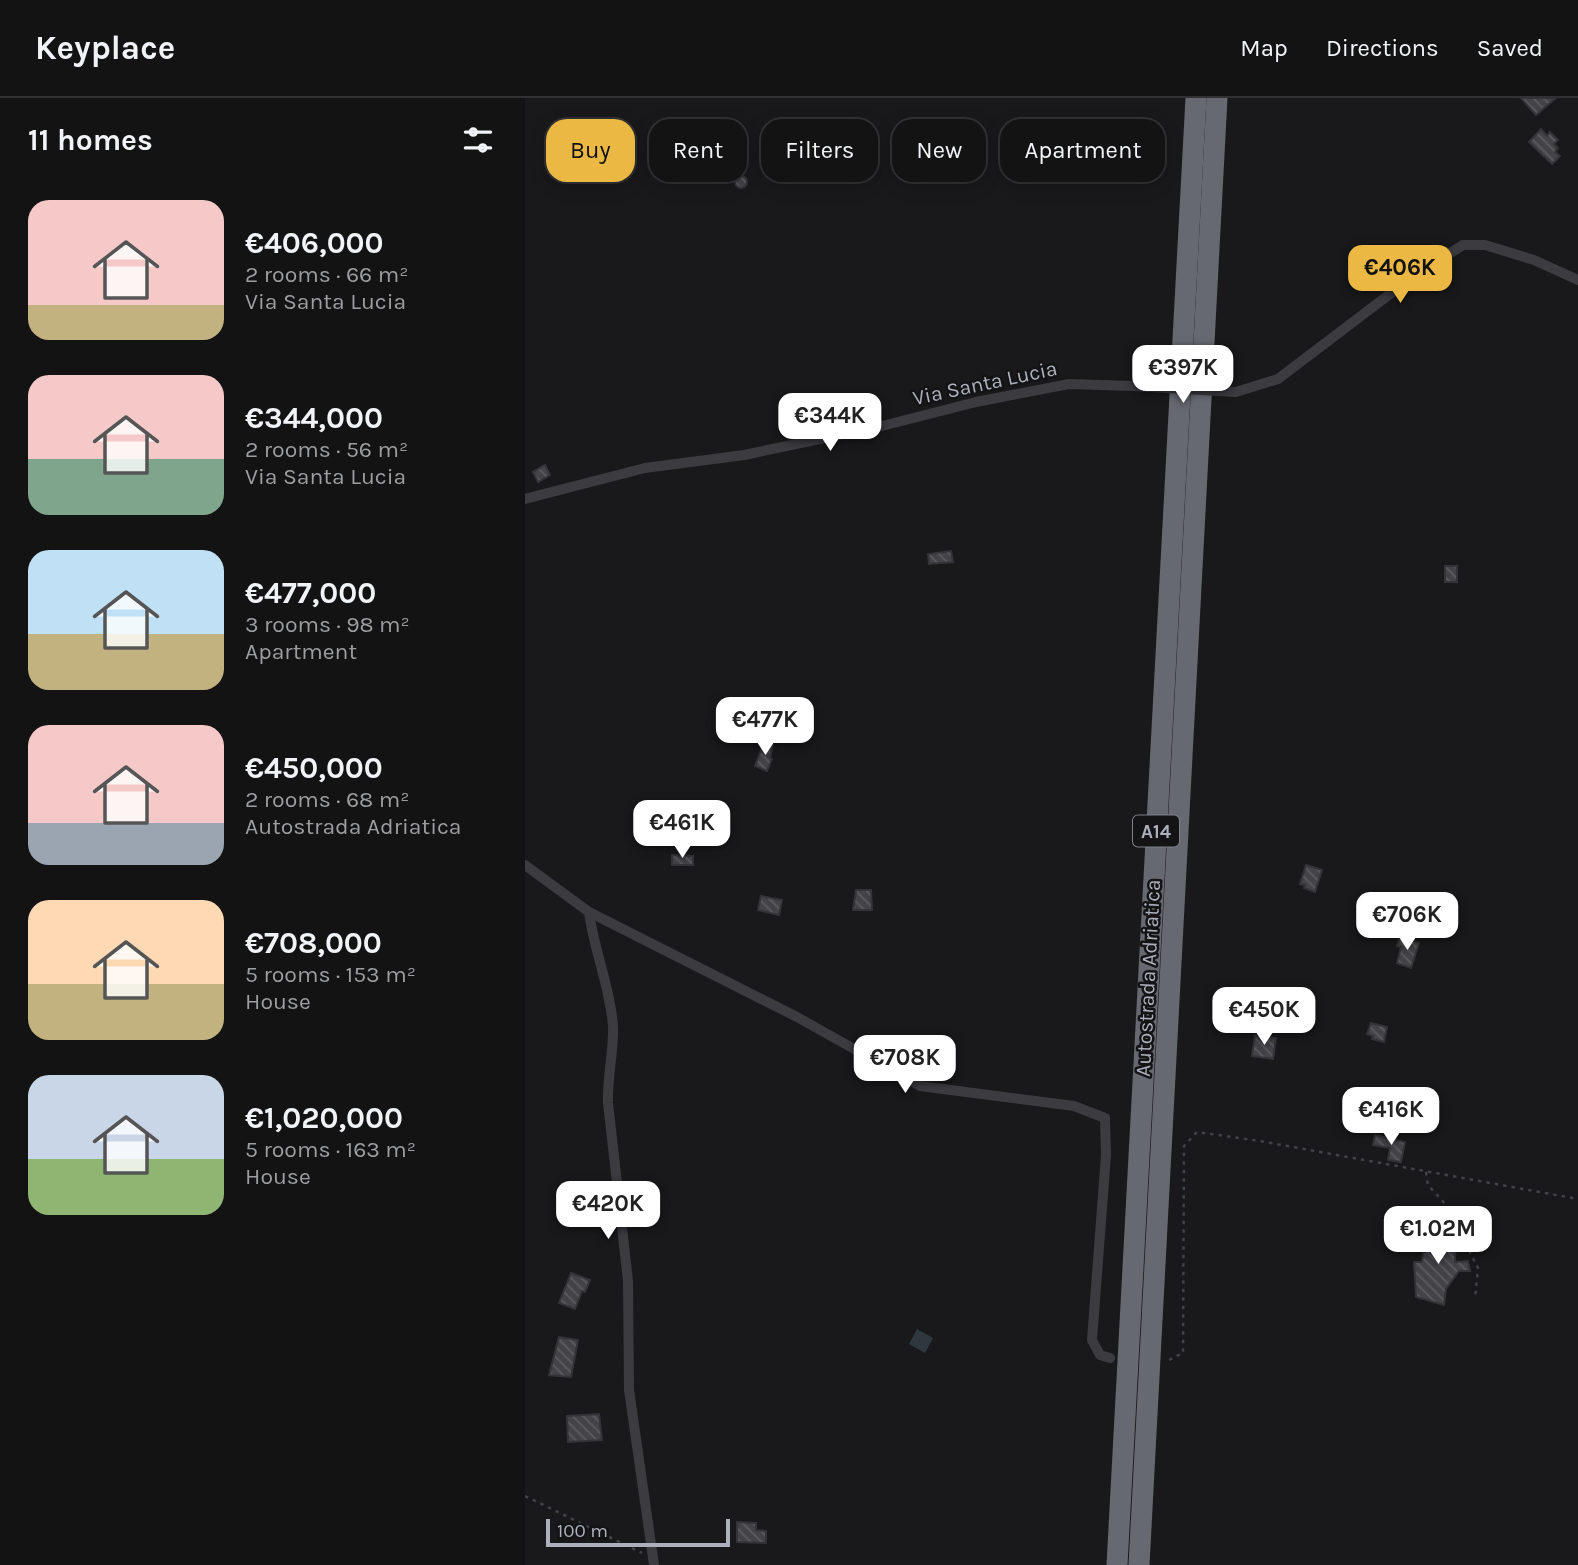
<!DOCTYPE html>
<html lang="en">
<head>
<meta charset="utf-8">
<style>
  :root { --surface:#131314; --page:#1c1c1d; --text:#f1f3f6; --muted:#9d9ea0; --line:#323234; --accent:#eab843 }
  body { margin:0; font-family:Karla,sans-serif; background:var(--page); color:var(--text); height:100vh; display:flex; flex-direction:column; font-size:26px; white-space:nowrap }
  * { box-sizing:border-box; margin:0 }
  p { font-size:23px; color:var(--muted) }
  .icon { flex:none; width:38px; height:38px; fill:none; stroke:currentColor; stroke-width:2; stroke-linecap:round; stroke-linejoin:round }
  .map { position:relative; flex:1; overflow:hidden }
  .sheet { display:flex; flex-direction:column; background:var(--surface); width:525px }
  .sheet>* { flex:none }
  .guide { position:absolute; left:21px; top:21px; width:665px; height:63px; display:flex; gap:14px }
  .scale { position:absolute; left:21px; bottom:18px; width:184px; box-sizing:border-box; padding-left:7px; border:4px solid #acb0ba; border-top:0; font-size:19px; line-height:24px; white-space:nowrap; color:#acb0ba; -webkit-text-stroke:5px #141417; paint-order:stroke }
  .price { position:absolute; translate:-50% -60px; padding:0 16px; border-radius:14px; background:#fff; color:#222; font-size:23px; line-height:46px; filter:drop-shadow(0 2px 4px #0008) }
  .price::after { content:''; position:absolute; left:50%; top:42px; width:21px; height:16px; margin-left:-10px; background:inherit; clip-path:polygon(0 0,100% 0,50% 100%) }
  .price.on { background:var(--accent); color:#111 }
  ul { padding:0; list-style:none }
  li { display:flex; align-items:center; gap:21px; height:175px; padding:0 28px }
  li span { display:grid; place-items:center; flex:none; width:196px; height:140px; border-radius:21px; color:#555 }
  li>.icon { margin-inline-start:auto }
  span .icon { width:84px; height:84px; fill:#fffc; stroke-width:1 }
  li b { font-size:30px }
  h2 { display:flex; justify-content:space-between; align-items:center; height:84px; padding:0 28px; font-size:30px }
  .pill { padding:0 24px; border-radius:21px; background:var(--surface); box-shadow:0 4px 18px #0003,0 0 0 2px var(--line); font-size:24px; line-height:63px }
  .pill.on { background:var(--accent); color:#111 }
  header { display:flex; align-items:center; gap:42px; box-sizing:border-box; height:98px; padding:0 35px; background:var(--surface); border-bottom:2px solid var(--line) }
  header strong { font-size:33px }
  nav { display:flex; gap:38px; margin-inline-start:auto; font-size:24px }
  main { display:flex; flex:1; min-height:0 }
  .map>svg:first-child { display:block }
</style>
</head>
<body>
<header>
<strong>Keyplace</strong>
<nav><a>Map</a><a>Directions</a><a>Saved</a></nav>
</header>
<main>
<section class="sheet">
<h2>11 homes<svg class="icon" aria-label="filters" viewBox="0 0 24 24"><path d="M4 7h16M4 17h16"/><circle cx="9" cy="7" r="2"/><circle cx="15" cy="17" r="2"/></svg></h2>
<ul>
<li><span style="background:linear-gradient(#f6c9c9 75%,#c2b280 0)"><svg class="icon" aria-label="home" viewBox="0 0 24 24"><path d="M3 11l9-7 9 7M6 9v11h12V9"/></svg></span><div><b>€406,000</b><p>2 rooms · 66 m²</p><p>Via Santa Lucia</p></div></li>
<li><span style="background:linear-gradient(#f6c9c9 60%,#7fa58c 0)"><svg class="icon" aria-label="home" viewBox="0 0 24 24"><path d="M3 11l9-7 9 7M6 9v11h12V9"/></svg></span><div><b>€344,000</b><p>2 rooms · 56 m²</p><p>Via Santa Lucia</p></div></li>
<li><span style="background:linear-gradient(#bfe0f5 60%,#c2b280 0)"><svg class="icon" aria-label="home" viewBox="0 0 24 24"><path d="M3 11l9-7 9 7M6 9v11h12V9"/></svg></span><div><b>€477,000</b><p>3 rooms · 98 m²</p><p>Apartment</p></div></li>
<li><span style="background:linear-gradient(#f6c9c9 70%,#9aa5b1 0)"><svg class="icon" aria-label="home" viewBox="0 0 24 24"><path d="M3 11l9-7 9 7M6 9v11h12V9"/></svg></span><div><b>€450,000</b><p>2 rooms · 68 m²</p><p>Autostrada Adriatica</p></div></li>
<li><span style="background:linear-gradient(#ffd9b3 60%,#c2b280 0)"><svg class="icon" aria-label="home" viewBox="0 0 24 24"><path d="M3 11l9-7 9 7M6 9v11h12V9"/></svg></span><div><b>€708,000</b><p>5 rooms · 153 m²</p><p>House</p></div></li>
<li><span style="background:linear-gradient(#c9d6e8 60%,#8fb573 0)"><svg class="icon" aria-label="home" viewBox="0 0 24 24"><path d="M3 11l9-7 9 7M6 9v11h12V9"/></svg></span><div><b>€1,020,000</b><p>5 rooms · 163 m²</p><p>House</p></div></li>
</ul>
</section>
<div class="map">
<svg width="1053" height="1467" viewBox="0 0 1053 1467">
  <defs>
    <pattern id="building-back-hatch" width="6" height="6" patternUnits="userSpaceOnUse" patternTransform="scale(1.75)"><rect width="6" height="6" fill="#444448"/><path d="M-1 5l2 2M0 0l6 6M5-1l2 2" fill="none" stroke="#5c5c60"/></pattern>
  </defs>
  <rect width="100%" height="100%" fill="#19191b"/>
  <polygon fill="#30383f" points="392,1231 408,1240 400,1255 384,1246"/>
  <g fill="url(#building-back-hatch)" stroke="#343337" stroke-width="2">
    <polygon points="996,0 1031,0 1011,17"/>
    <polygon points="1016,31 1022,38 1025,34 1033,42 1029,46 1033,50 1030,54 1035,58 1027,66 1004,44"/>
    <circle cx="216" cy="84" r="6"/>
    <polygon points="20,367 25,377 13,384 8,374"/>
    <polygon points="426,453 428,464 404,466 403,456"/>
    <rect x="920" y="468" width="12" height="16"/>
    <polygon points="239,644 248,647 245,660 247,661 242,673 230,668"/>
    <polygon points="147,757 168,758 168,767 147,767"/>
    <polygon points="781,767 797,772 790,794 779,790 780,787 775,786"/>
    <polygon points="331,792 346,792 347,812 328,812"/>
    <polygon points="236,798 257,802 254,817 233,812"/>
    <polygon points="875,838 894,845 886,870 872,865 876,849 872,848"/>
    <polygon points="846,925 862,929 859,944 847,941 848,938 842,936"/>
    <polygon points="730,937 751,940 748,961 727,958"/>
    <polygon points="850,1037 880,1044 876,1064 863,1062 865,1050 848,1047"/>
    <polygon points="902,1129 931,1133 930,1164 943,1163 945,1173 934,1173 921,1191 919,1207 891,1199 889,1164 897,1164"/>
    <polygon points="46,1175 65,1182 60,1194 57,1193 50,1211 34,1205"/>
    <polygon points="34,1239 53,1242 46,1279 24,1277"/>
    <polygon points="74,1316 77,1342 43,1344 42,1318"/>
    <polygon points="212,1424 231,1425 231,1432 241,1433 241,1445 212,1444"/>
  </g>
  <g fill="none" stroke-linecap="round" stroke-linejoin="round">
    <g stroke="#414247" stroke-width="2.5" stroke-dasharray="3.5 5" stroke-linecap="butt">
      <polyline points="901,1074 903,1087 941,1129 944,1152 953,1170 950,1201"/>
      <polyline points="644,1262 658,1255 659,1048 672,1034 735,1043 1053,1101"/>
      <polyline points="0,1398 117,1455"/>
    </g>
    <g stroke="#3b3b40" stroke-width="10">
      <polyline points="711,294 753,281 886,180 938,147 960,147 1009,162 1053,182"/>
      <polyline points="0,401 120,370 219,357 357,328 451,304 544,286 608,288"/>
      <polyline points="0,767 64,814 272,919 395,988 549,1008 580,1020 581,1057 567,1242 575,1257 585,1260"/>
      <path d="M64,814C69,853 85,888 88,928C89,953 82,979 83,1005L103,1183L104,1292L129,1467"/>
    </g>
    <g stroke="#676971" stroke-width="21">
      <polyline points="592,1467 671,0"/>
      <polyline points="614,1467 692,0"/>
    </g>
    <polyline stroke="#3b3b40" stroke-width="10" points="608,288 711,294"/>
  </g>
  <g text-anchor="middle" stroke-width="5" stroke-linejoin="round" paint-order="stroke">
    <rect fill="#141417" stroke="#7e8189" stroke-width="2" x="608" y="717.5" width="46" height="31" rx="5"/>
    <g font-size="19" font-weight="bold" fill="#acb0ba">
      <text x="631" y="740">A14</text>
    </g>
    <g font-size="21" fill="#acb0ba" stroke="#141417">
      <text transform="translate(460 285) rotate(-12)" y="7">Via Santa Lucia</text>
      <text transform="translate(623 880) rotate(-87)" y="7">Autostrada Adriatica</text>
    </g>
  </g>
</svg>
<div class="scale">100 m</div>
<b class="price on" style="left:875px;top:207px">€406K</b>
<b class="price" style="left:658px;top:307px">€397K</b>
<b class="price" style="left:305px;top:355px">€344K</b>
<b class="price" style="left:240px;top:659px">€477K</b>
<b class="price" style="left:157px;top:762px">€461K</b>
<b class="price" style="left:882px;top:854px">€706K</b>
<b class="price" style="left:739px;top:949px">€450K</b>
<b class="price" style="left:380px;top:997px">€708K</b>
<b class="price" style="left:866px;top:1049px">€416K</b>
<b class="price" style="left:83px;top:1143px">€420K</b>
<b class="price" style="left:913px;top:1168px">€1.02M</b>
<div class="guide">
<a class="pill on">Buy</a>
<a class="pill">Rent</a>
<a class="pill">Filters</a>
<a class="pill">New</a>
<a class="pill">Apartment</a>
</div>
</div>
</main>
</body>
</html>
